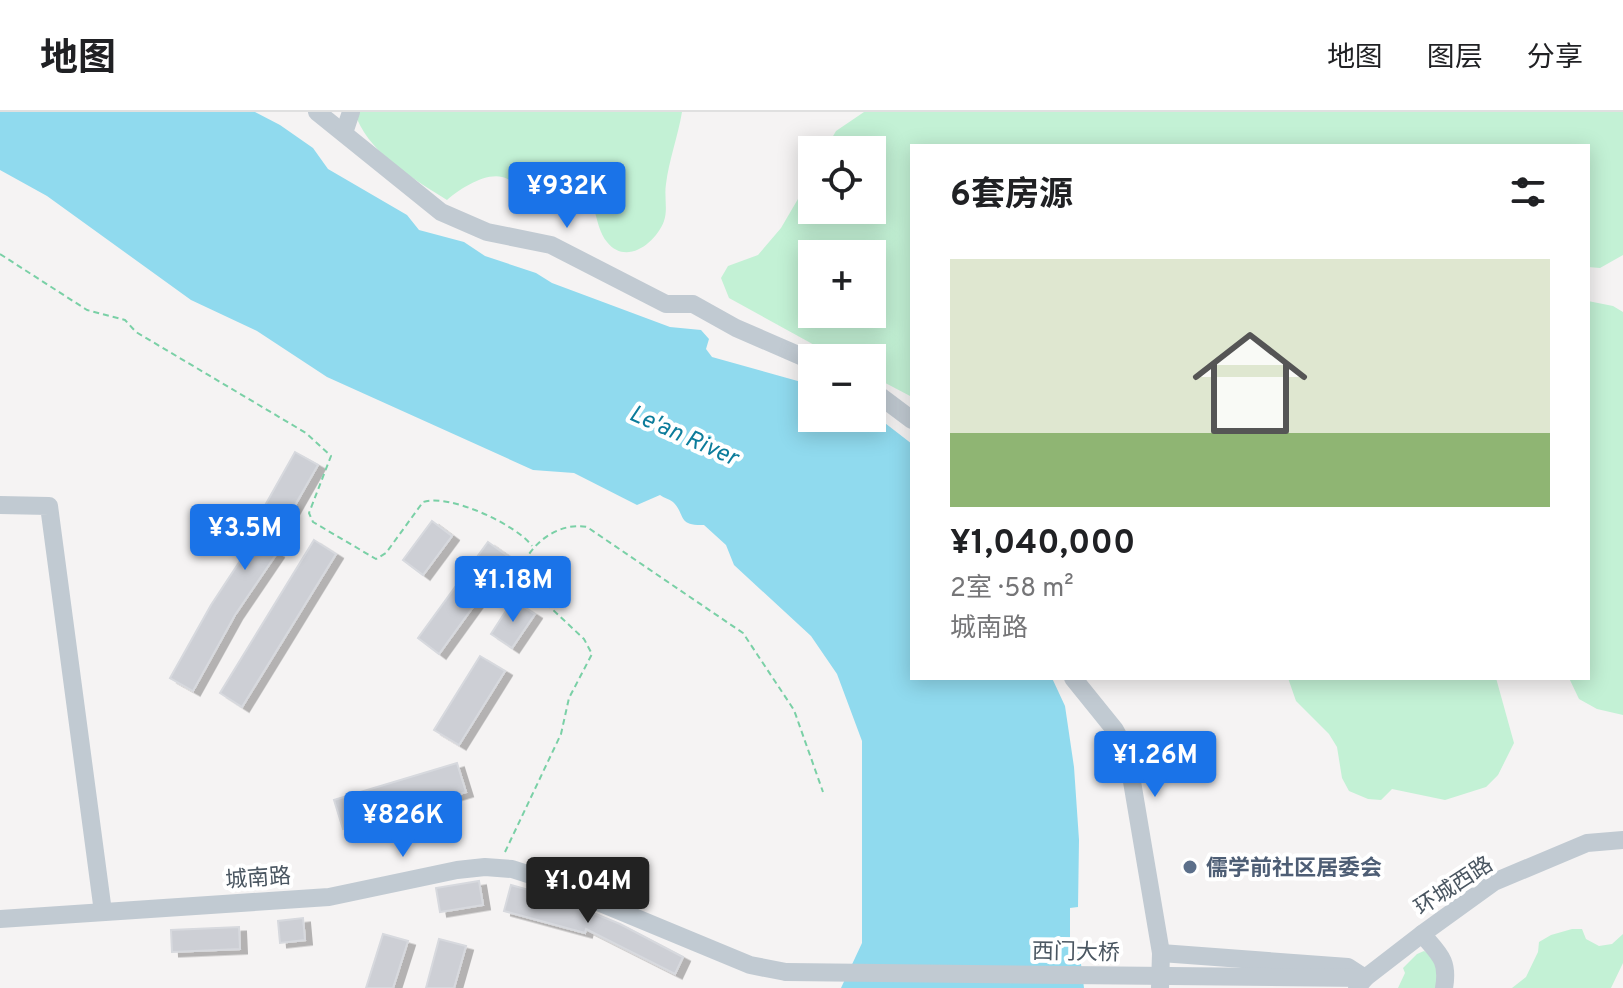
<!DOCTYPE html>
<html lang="zh">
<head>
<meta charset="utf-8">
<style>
  :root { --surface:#fff; --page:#f2f2f2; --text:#202124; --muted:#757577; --line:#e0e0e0; --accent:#1a73e8 }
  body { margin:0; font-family:Overpass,"Noto Sans SC",sans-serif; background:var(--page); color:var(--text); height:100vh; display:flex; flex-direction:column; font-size:30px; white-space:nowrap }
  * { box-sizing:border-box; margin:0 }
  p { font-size:26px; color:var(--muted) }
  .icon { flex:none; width:44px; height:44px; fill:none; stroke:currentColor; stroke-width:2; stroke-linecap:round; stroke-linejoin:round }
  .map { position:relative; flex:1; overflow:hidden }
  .drawer { position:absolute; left:910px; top:32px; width:680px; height:536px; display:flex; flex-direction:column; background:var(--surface); border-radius:0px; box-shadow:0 4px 20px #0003 }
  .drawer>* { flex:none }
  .buttons { position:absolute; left:798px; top:24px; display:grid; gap:16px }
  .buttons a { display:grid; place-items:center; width:88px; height:88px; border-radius:0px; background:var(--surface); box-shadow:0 4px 20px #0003; font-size:40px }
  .price { position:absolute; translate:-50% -68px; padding:0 18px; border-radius:8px; background:var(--accent); color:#fff; font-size:26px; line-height:52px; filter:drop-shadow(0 2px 4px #0008) }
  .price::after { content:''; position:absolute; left:50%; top:48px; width:24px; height:18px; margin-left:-12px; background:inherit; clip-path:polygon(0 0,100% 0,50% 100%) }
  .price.active { background:#222; color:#fff }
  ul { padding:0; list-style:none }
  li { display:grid; align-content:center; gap:16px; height:424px; padding:0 40px }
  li+li { border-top:2px solid var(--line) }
  li span { display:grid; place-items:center; height:248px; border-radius:0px; color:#555 }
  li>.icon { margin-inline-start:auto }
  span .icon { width:144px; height:144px; fill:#fffc; stroke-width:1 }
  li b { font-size:34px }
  h2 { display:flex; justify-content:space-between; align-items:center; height:96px; padding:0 40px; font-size:34px }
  header { display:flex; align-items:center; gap:48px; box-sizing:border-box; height:112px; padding:0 40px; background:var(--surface); border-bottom:2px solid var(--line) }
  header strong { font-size:38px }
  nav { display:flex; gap:44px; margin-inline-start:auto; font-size:28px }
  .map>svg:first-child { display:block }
</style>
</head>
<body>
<header>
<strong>地图</strong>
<nav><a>地图</a><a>图层</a><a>分享</a></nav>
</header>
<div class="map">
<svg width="1623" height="876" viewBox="0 0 1623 876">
  <defs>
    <filter id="shadow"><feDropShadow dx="7" dy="4.5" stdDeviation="0" flood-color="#0004"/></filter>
  </defs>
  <rect width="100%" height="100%" fill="#f5f3f3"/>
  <g fill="#c3f1d5" fill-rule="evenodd">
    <path d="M360,0H682C678,24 669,48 666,72C664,84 668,98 664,109C656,131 626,154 607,130C593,113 598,84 578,71C558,57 541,72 519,71C513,71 508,66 502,65C484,61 460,77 447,88C414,67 373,44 357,7Z"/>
    <path d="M864,0H1623V143L1600,156L1588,155V34H912V285L872,264V246H838L729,186L721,166L728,154L758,143L781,116L812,63V98H872V38H825L836,19ZM812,142H872V202H812Z"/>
    <polygon points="1588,189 1613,194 1623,200 1623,603 1597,597 1579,587 1569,566 1588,566"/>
    <polygon points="1288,566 1496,566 1514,631 1498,663 1486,675 1445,688 1392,677 1381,688 1368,687 1349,679 1342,666 1337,635 1329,622 1296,589"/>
    <polygon points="1572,817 1582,817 1586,827 1599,834 1612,832 1623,822 1623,851 1611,876 1512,876 1526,865 1538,840 1539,830 1551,823"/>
    <path d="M1424,839C1440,848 1439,860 1438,876H1398L1405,861L1403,856L1417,842Z"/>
  </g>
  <path fill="#90daee" d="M0,0H255L280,13L313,36L328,57L407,103L419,118L464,130L485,144L536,161L552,171L670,215L701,218L709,227L706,237L712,245L812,273V306H872V301L912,332V566H1052L1065,594L1074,655L1079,728L1078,795L1070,796V835L1079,836L1084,876H841L862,831V629L837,562L811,524L734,453L726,433L704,413C677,414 686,403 673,390C669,387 664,386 660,383L637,393L574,361L533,358L327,265L257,219L191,188L47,84L0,58Z"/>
  <g fill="#cdcfd5" stroke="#d7d9de" stroke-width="2" filter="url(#shadow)">
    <polygon points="295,340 318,353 270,437 277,441 235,503 193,579 170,566 211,493 261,417 254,413"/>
    <polygon points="432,409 452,424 423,463 403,448"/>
    <polygon points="314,428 336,442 242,595 220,581"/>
    <polygon points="488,430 509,445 439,542 418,526"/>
    <polygon points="513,488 535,502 512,536 491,522"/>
    <polygon points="480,544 505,559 459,633 434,618"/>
    <polygon points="457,651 466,680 343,717 334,688"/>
    <polygon points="479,769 483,793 440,800 436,776"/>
    <polygon points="511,773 557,786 620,812 683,845 675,862 586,817 585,821 504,799"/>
    <polygon points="303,806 305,828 280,831 278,809"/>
    <polygon points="239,815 240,837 172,840 171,818"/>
    <polygon points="383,822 408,829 393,876 366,876"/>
    <polygon points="439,827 466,834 454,876 426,876"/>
  </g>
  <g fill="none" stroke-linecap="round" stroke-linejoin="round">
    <g stroke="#7ad0a6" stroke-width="2" stroke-dasharray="6 4" stroke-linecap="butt">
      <path d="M0,142L87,198L125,208L136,220L306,321L331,344L309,401L313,410L376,447L386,441L423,390C449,381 517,413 532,434"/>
      <path d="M505,740L561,622L569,586L592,542L584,527L519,466C524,436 556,409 587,415L743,521L794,598L823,680"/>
    </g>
    <g stroke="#c1cad2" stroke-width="18">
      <polyline points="317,0 441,100 487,120 551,133 666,192 693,192 736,216 812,249"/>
      <polyline points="344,21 351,0"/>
      <polyline points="872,278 912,308"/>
      <polyline points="0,393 49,394 103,800"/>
      <polyline points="1073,566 1115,618 1127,640 1161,841 1160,876"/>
      <polyline points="0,807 329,785 457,758 485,755 512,757 540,766 750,853 786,860"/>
      <path d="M1422,822C1439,842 1449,848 1444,876"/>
      <polyline points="1161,841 1348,855 1365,866"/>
      <polyline points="1357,876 1365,866 1422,822 1494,770 1587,731 1623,728"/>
    </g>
    <polyline stroke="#c1cad2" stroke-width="18" points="786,860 1365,866"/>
  </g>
  <circle fill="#5c6f8a" stroke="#fff" stroke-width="3" cx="1190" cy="755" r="8"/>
  <g text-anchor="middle" stroke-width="8" stroke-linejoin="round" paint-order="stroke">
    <g font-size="22" font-weight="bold" fill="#4e5e75" stroke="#fff" text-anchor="start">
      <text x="1206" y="763">儒学前社区居委会</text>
    </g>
    <g font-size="22" fill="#4a5661" stroke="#fff">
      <text transform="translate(258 765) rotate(-4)" y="8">城南路</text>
      <text transform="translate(1453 773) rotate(-33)" y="8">环城西路</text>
      <text transform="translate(1076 839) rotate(1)" y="8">西门大桥</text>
    </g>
    <g font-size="24" font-style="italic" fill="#0c7c9b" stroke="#fff">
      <text transform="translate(684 323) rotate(24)" y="8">Le'an River</text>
    </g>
  </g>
</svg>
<div class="buttons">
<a><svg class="icon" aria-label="locate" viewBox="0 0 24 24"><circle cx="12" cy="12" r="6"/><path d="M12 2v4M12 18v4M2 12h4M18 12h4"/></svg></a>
<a>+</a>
<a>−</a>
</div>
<b class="price" style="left:567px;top:118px">¥932K</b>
<b class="price" style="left:245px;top:460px">¥3.5M</b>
<b class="price" style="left:513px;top:512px">¥1.18M</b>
<b class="price" style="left:1155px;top:687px">¥1.26M</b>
<b class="price" style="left:403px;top:747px">¥826K</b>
<b class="price active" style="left:588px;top:813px">¥1.04M</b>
<section class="drawer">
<h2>6套房源<svg class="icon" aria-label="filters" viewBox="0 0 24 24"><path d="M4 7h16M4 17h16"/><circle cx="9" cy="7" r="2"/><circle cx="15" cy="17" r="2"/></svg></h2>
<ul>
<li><span style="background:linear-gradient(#dfe7d0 70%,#8fb573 0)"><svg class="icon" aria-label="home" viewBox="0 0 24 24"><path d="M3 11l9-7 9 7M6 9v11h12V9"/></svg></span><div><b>¥1,040,000</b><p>2室 · 58 m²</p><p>城南路</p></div></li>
</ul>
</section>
</div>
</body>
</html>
